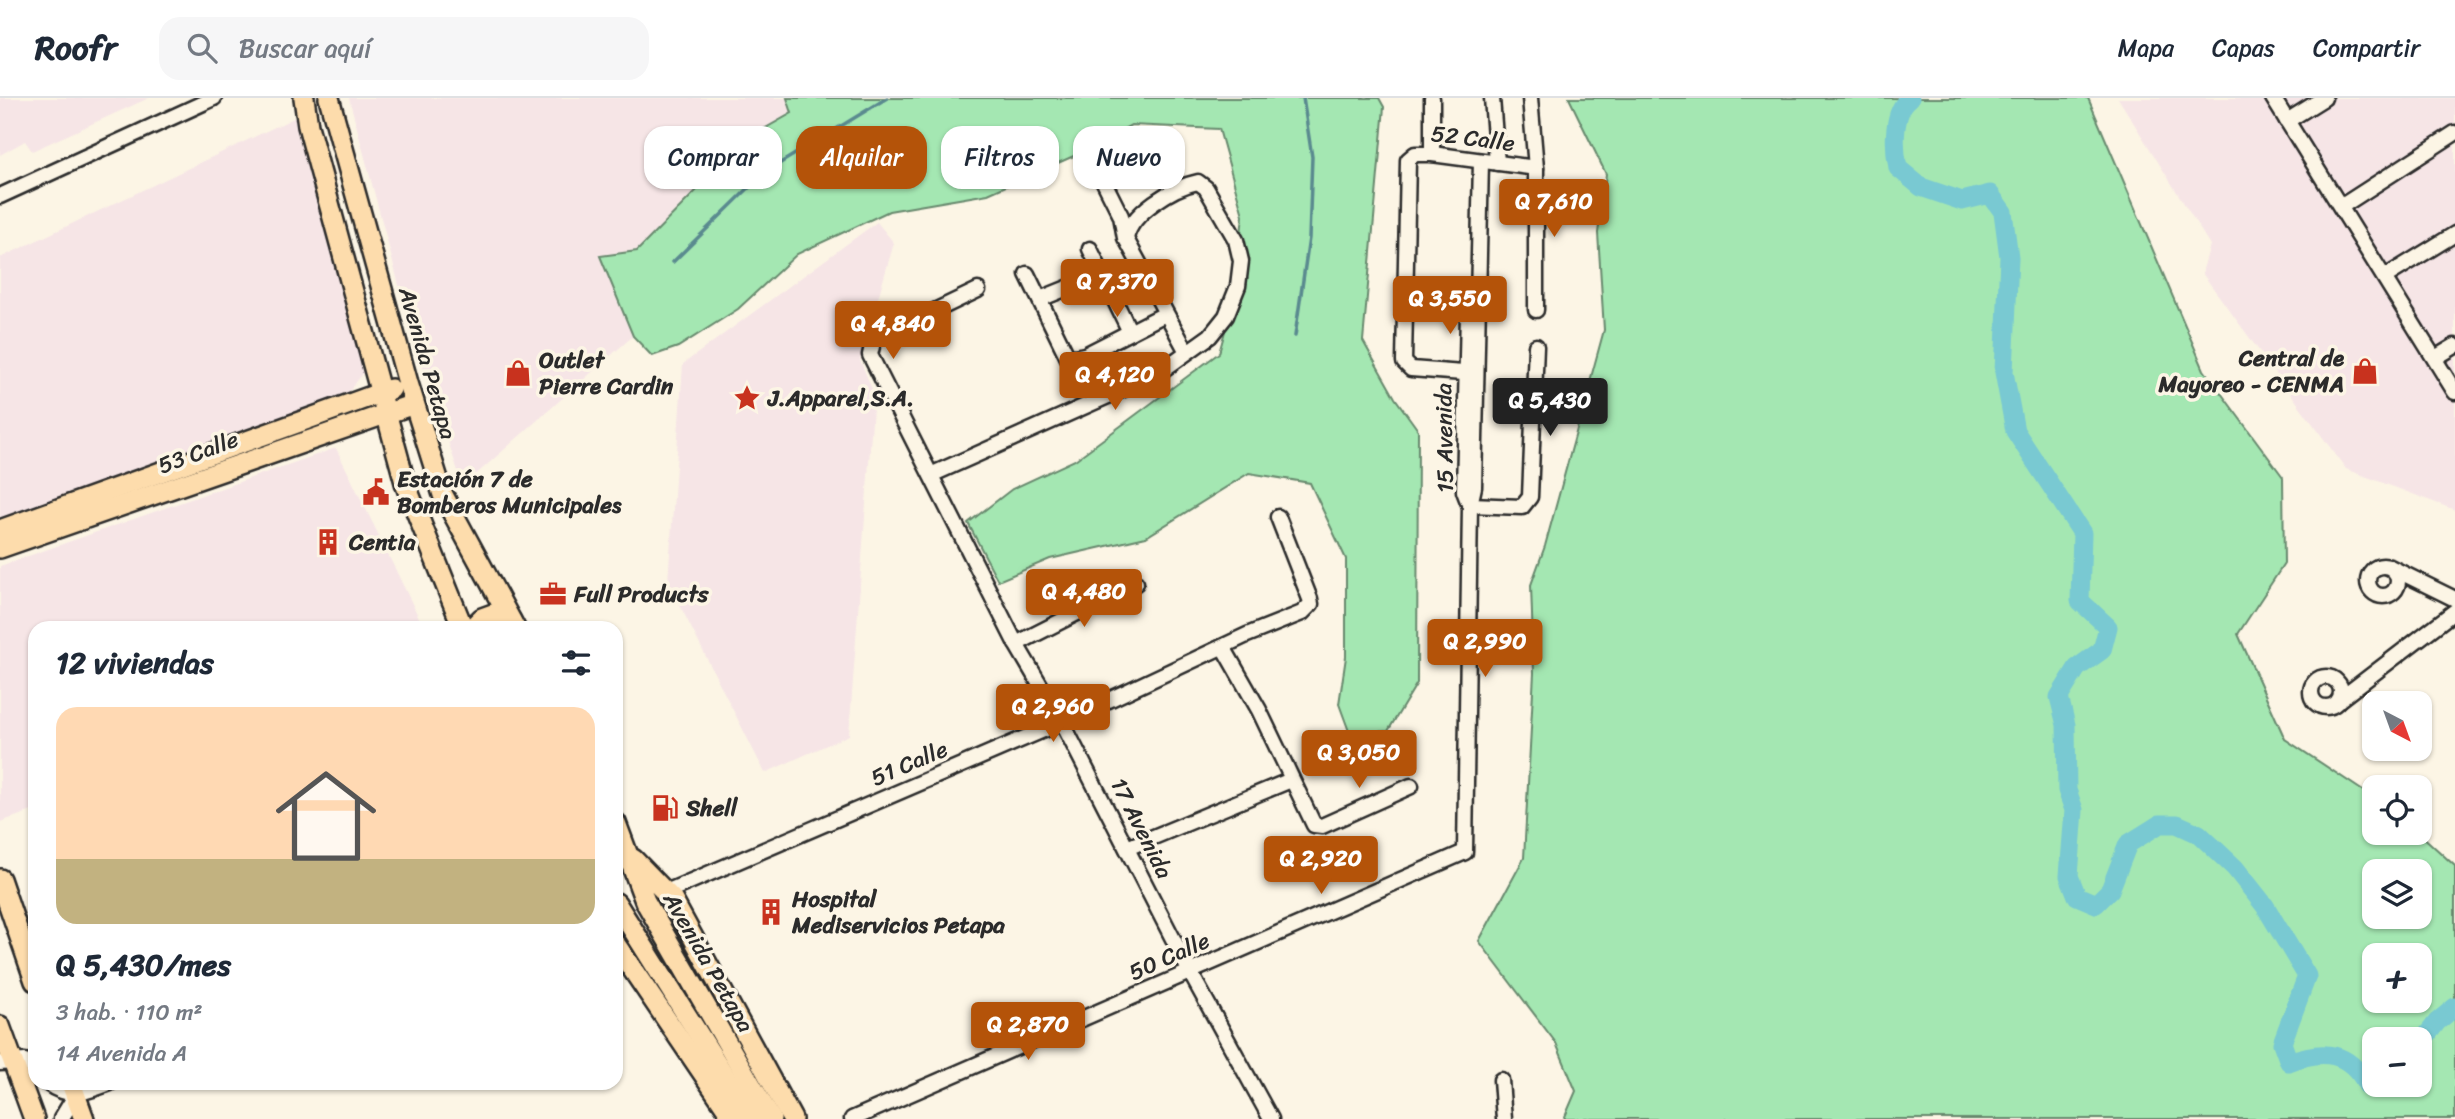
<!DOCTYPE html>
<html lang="es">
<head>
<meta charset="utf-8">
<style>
  :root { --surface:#fff; --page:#f6f6f7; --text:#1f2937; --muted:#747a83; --line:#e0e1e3; --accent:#b45309 }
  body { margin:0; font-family:Sriracha,sans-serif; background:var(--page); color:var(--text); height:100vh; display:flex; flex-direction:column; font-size:26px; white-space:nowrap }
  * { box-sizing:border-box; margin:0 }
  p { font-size:23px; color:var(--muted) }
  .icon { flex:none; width:38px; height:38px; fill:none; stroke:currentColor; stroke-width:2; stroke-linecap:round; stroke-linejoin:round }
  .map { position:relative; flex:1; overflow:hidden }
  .panel { position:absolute; left:28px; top:523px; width:595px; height:469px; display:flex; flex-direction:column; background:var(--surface); border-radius:21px; box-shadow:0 2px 5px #0004 }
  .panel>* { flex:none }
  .guide { position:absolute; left:644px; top:28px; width:665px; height:63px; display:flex; gap:14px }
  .needle { width:46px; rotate:139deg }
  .buttons { position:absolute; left:2362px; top:593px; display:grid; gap:14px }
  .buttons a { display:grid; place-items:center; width:70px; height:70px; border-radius:14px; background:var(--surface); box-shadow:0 2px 5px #0004; font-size:35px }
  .price { position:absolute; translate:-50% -60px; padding:0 16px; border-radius:7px; background:var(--accent); color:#fff; font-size:23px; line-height:46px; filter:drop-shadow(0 2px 4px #0008) }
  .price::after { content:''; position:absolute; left:50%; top:42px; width:21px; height:16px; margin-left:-10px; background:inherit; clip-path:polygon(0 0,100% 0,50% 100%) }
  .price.on { background:#222; color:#fff }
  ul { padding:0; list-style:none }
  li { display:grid; align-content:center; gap:14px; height:371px; padding:0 28px }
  li span { display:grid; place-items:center; height:217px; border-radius:21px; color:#555 }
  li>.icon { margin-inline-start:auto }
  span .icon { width:126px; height:126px; fill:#fffc; stroke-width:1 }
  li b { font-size:30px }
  h2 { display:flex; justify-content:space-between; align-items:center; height:84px; padding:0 28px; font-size:30px }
  .tag { padding:0 24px; border-radius:21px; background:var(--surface); box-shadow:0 2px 5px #0004; font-size:24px; line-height:63px }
  .tag.on { background:var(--accent); color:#fff }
  header { display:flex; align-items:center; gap:42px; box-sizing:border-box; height:98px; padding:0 35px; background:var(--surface); border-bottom:2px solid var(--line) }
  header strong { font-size:33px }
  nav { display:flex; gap:38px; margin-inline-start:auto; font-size:24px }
  .search { width:490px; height:63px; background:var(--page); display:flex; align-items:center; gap:18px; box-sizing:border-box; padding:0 24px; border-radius:21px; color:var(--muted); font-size:26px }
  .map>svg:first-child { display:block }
</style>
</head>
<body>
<header>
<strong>Roofr</strong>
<div class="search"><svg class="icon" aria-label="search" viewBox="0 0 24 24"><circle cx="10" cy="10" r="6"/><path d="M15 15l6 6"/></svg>Buscar aquí</div>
<nav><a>Mapa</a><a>Capas</a><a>Compartir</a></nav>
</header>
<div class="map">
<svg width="2455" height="1021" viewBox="0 0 2455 1021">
  <rect width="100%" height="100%" fill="#fcf5e5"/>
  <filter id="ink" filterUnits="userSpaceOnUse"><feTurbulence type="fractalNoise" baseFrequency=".0143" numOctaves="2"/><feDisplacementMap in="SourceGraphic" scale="14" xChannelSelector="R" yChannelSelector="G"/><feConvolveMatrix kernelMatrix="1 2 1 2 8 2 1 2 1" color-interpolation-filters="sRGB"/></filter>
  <g filter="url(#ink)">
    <g fill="#f6e5e6">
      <polygon points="0,0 149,0 32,53 25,43 0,57"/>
      <polygon points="349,0 787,0 793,14 748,40 637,153 600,159 633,238 463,388 412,236"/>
      <polygon points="2118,0 2455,0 2455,412 2346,371 2202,175 2210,147"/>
      <polygon points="296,19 364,274 348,295 0,421 0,160"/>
      <polygon points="877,124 894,145 860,262 874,296 849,637 765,675 668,484 683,266"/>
      <polygon points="336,350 424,530 35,530 35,712 0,724 0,468"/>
    </g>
    <g fill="#a4e7b2" stroke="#68896e" stroke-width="2" fill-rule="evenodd">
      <polygon points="787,0 1379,0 1384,9 1363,243 1395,300 1418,332 1417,585 1388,633 1350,636 1339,606 1346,559 1346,461 1310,385 1249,375 1146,439 1050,461 998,483 968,425 1012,391 1075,362 1219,255 1235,197 1243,117 1219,31 1131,27 1076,57 988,96 889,113 797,156 738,211 678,249 652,258 633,238 600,158 637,153 748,40 792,15"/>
      <path d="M1569,0H2088L2204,272L2283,379L2284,466L2238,536L2285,641L2375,701V735H2419L2455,768V1021H1564L1576,993L1556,945L1479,843L1524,760L1534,575L1531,487L1545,448L1604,232L1598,135L1606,76ZM2375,774H2420V819H2375ZM2375,858H2420V903H2375ZM2375,942H2420V987H2375Z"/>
    </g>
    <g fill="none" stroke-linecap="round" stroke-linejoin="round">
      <g stroke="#5a8a8f" stroke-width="3.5">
        <polyline points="673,164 764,75 887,0"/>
        <polyline points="1295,238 1309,140 1312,59 1303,0"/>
      </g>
      <g stroke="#79c9d2" stroke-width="19">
        <path d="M1910,0C1892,13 1894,50 1898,70L1921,89L1962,103L1990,96L2003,114L2009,159L2004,274L2015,333L2082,435L2080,503L2108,529L2102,552L2077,570L2059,599L2066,627L2067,692L2074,712L2069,778L2077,798L2096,806L2110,792L2128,746L2160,726H2177L2199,736L2235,770L2265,808L2307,878L2282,945L2289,964C2323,951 2349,953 2367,987L2375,986"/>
        <polyline points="2420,946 2437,924 2455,909"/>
      </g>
      <defs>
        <g id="minor">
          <polyline points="1492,0 1497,65"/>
          <polyline points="1530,0 1536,70 1536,212"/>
          <polyline points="2273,0 2455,294"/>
          <polyline points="2287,23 2324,0"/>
          <polyline points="1432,56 1432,0"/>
          <polyline points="1091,58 1121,118 1125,140"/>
          <polyline points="0,98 214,0"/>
          <polyline points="2342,108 2455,35"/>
          <polyline points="1090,151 1130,234"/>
          <polyline points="1027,176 1068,260 1085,257 1165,216"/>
          <polyline points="2385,179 2455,136"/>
          <polyline points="978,192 878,240 873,244 870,257 1016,546 1062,624 1190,874 1271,1021"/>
          <polyline points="1040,201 1102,176"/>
          <polyline points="1468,214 1464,393 1469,406"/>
          <polyline points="1085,257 1107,298"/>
          <polyline points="2435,260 2455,248"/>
          <polyline points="1476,276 1411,271 1404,264 1408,62 1415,56 1432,56 1536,70"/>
          <path d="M933,376L1157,276L1210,238L1226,218L1238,188L1241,163L1236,142L1206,90L1198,84C1173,89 1130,115 1126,141L1187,254"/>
          <polyline points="1470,407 1522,409 1530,399 1536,248"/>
          <circle cx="2383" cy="483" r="15"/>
          <polyline points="2390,469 2455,501"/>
          <polyline points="1016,546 1136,485"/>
          <polyline points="1223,549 1259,612 1314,727 1322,728 1411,688"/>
          <circle cx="2326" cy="594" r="15"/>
          <polyline points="2339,602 2455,513"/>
          <polyline points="1127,750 1291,682"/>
          <polyline points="666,794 1062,624 1247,537 1302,515 1311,506 1310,501 1278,419"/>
          <polyline points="0,965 25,963 35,972"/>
          <polyline points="1501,982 1504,1021"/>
          <path d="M47,985C70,1002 85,994 110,985"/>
          <polyline points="61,1021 75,998"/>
          <polyline points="852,1021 1465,754 1470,407 1474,389 1481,63"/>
        </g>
        <g id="major">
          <polyline points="304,0 308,28 406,388 463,530"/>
          <polyline points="329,0 408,285 443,397 515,530"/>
          <polyline points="0,432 391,291"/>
          <polyline points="0,450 414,306"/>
          <polyline points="472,530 482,520 493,516 511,523"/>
          <polyline points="616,725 645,803 771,1021"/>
          <polyline points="633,761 672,801 792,1021"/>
          <polyline points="0,781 35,883"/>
          <polyline points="616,805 752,1021"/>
          <polyline points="616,847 734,1021"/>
          <polyline points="0,928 34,1021"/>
          <polyline points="71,985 84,1021"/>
        </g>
      </defs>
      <use href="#minor" stroke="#2b2b2b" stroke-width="19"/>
      <use href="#major" stroke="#2b2b2b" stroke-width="24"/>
      <use href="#minor" stroke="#fcf5e5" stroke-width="14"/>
      <use href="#major" stroke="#fddcac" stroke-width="19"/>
    </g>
  </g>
  <defs>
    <symbol id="shop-bare" viewBox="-9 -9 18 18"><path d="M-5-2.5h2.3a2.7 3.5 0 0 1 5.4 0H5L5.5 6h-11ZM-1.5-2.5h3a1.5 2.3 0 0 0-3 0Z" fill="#c8321e" stroke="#fcf5e5" stroke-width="2.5" paint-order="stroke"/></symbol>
    <symbol id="sight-bare" viewBox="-9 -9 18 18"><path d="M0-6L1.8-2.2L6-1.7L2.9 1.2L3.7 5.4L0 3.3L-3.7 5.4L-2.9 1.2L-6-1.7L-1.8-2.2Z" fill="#c8321e" stroke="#fcf5e5" stroke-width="2.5" paint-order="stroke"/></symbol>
    <symbol id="civic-bare" viewBox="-9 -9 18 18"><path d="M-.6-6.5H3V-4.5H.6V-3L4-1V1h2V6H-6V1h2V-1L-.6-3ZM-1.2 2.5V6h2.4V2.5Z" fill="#c8321e" stroke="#fcf5e5" stroke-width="2.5" paint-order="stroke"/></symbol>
    <symbol id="building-bare" viewBox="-9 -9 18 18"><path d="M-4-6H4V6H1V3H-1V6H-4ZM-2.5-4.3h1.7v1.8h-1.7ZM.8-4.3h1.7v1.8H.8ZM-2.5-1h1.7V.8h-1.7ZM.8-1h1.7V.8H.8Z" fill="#c8321e" stroke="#fcf5e5" stroke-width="2.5" paint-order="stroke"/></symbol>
    <symbol id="office-bare" viewBox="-9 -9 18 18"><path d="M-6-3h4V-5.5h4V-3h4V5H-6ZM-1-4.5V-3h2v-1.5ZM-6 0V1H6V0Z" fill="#c8321e" stroke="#fcf5e5" stroke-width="2.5" paint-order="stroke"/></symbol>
    <symbol id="fuel-bare" viewBox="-9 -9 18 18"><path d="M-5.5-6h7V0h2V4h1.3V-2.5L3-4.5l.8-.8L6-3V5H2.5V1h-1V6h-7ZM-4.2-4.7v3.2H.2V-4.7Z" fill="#c8321e" stroke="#fcf5e5" stroke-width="2.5" paint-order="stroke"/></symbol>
  </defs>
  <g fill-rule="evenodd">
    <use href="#shop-bare" x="2346" y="254" width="38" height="38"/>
    <use href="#shop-bare" x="499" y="256" width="38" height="38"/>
    <use href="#sight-bare" x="728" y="281" width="38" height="38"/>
    <use href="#civic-bare" x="357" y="375" width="38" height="38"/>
    <use href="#building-bare" x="309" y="425" width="38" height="38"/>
    <use href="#office-bare" x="534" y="477" width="38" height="38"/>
    <use href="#fuel-bare" x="646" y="691" width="38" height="38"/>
    <use href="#building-bare" x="752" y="795" width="38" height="38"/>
  </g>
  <g text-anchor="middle" stroke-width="7" stroke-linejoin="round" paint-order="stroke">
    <g font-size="23" fill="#2b2b2b" stroke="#fcf5e5">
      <text transform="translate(1473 40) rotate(7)" y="8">52 Calle</text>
      <text transform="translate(428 265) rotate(74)" y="8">Avenida Petapa</text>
      <text transform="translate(1444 340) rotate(-91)" y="8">15 Avenida</text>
      <text transform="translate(198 354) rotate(-20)" y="8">53 Calle</text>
      <text transform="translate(909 665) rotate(-23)" y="8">51 Calle</text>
      <text transform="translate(1142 730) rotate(63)" y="8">17 Avenida</text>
      <text transform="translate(1169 858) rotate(-24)" y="8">50 Calle</text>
      <text transform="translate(709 864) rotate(60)" y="8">Avenida Petapa</text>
    </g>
    <g font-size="23" font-weight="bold" fill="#2b2b2b" stroke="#fcf5e5" text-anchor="start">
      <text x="2344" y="268" text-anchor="end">Central de<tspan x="2344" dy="26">Mayoreo - CENMA</tspan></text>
      <text x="539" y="270">Outlet<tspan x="539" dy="26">Pierre Cardin</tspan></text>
      <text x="768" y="308">J.Apparel,S.A.</text>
      <text x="397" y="389">Estación 7 de<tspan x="397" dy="26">Bomberos Municipales</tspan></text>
      <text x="349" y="452">Centia</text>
      <text x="574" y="504">Full Products</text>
      <text x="686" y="718">Shell</text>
      <text x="792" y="809">Hospital<tspan x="792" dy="26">Mediservicios Petapa</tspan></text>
    </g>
  </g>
</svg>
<div class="buttons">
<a><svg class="needle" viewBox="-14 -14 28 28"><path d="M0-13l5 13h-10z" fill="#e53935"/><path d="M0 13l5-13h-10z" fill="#747a83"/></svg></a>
<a><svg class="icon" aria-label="locate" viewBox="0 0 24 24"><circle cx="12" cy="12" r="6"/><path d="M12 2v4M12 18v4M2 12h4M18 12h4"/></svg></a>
<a><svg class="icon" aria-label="layers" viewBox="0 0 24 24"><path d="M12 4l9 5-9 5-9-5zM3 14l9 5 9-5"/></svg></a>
<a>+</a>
<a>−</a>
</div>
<b class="price" style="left:1554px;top:141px">Q 7,610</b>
<b class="price" style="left:1117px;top:221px">Q 7,370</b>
<b class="price" style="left:1450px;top:238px">Q 3,550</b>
<b class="price" style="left:893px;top:263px">Q 4,840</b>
<b class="price" style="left:1115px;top:314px">Q 4,120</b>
<b class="price on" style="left:1550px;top:340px">Q 5,430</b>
<b class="price" style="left:1084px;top:531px">Q 4,480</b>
<b class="price" style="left:1485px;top:581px">Q 2,990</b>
<b class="price" style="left:1053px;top:646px">Q 2,960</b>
<b class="price" style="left:1359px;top:692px">Q 3,050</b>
<b class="price" style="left:1321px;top:798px">Q 2,920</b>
<b class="price" style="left:1028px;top:964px">Q 2,870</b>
<div class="guide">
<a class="tag">Comprar</a>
<a class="tag on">Alquilar</a>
<a class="tag">Filtros</a>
<a class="tag">Nuevo</a>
</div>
<section class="panel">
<h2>12 viviendas<svg class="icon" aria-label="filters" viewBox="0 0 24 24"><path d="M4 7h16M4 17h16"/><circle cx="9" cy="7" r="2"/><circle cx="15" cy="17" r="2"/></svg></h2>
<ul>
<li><span style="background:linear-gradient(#ffd9b3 70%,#c2b280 0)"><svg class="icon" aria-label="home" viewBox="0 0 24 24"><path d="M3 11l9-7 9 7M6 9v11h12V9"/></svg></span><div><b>Q 5,430/mes</b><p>3 hab. · 110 m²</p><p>14 Avenida A</p></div></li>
</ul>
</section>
</div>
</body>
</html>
